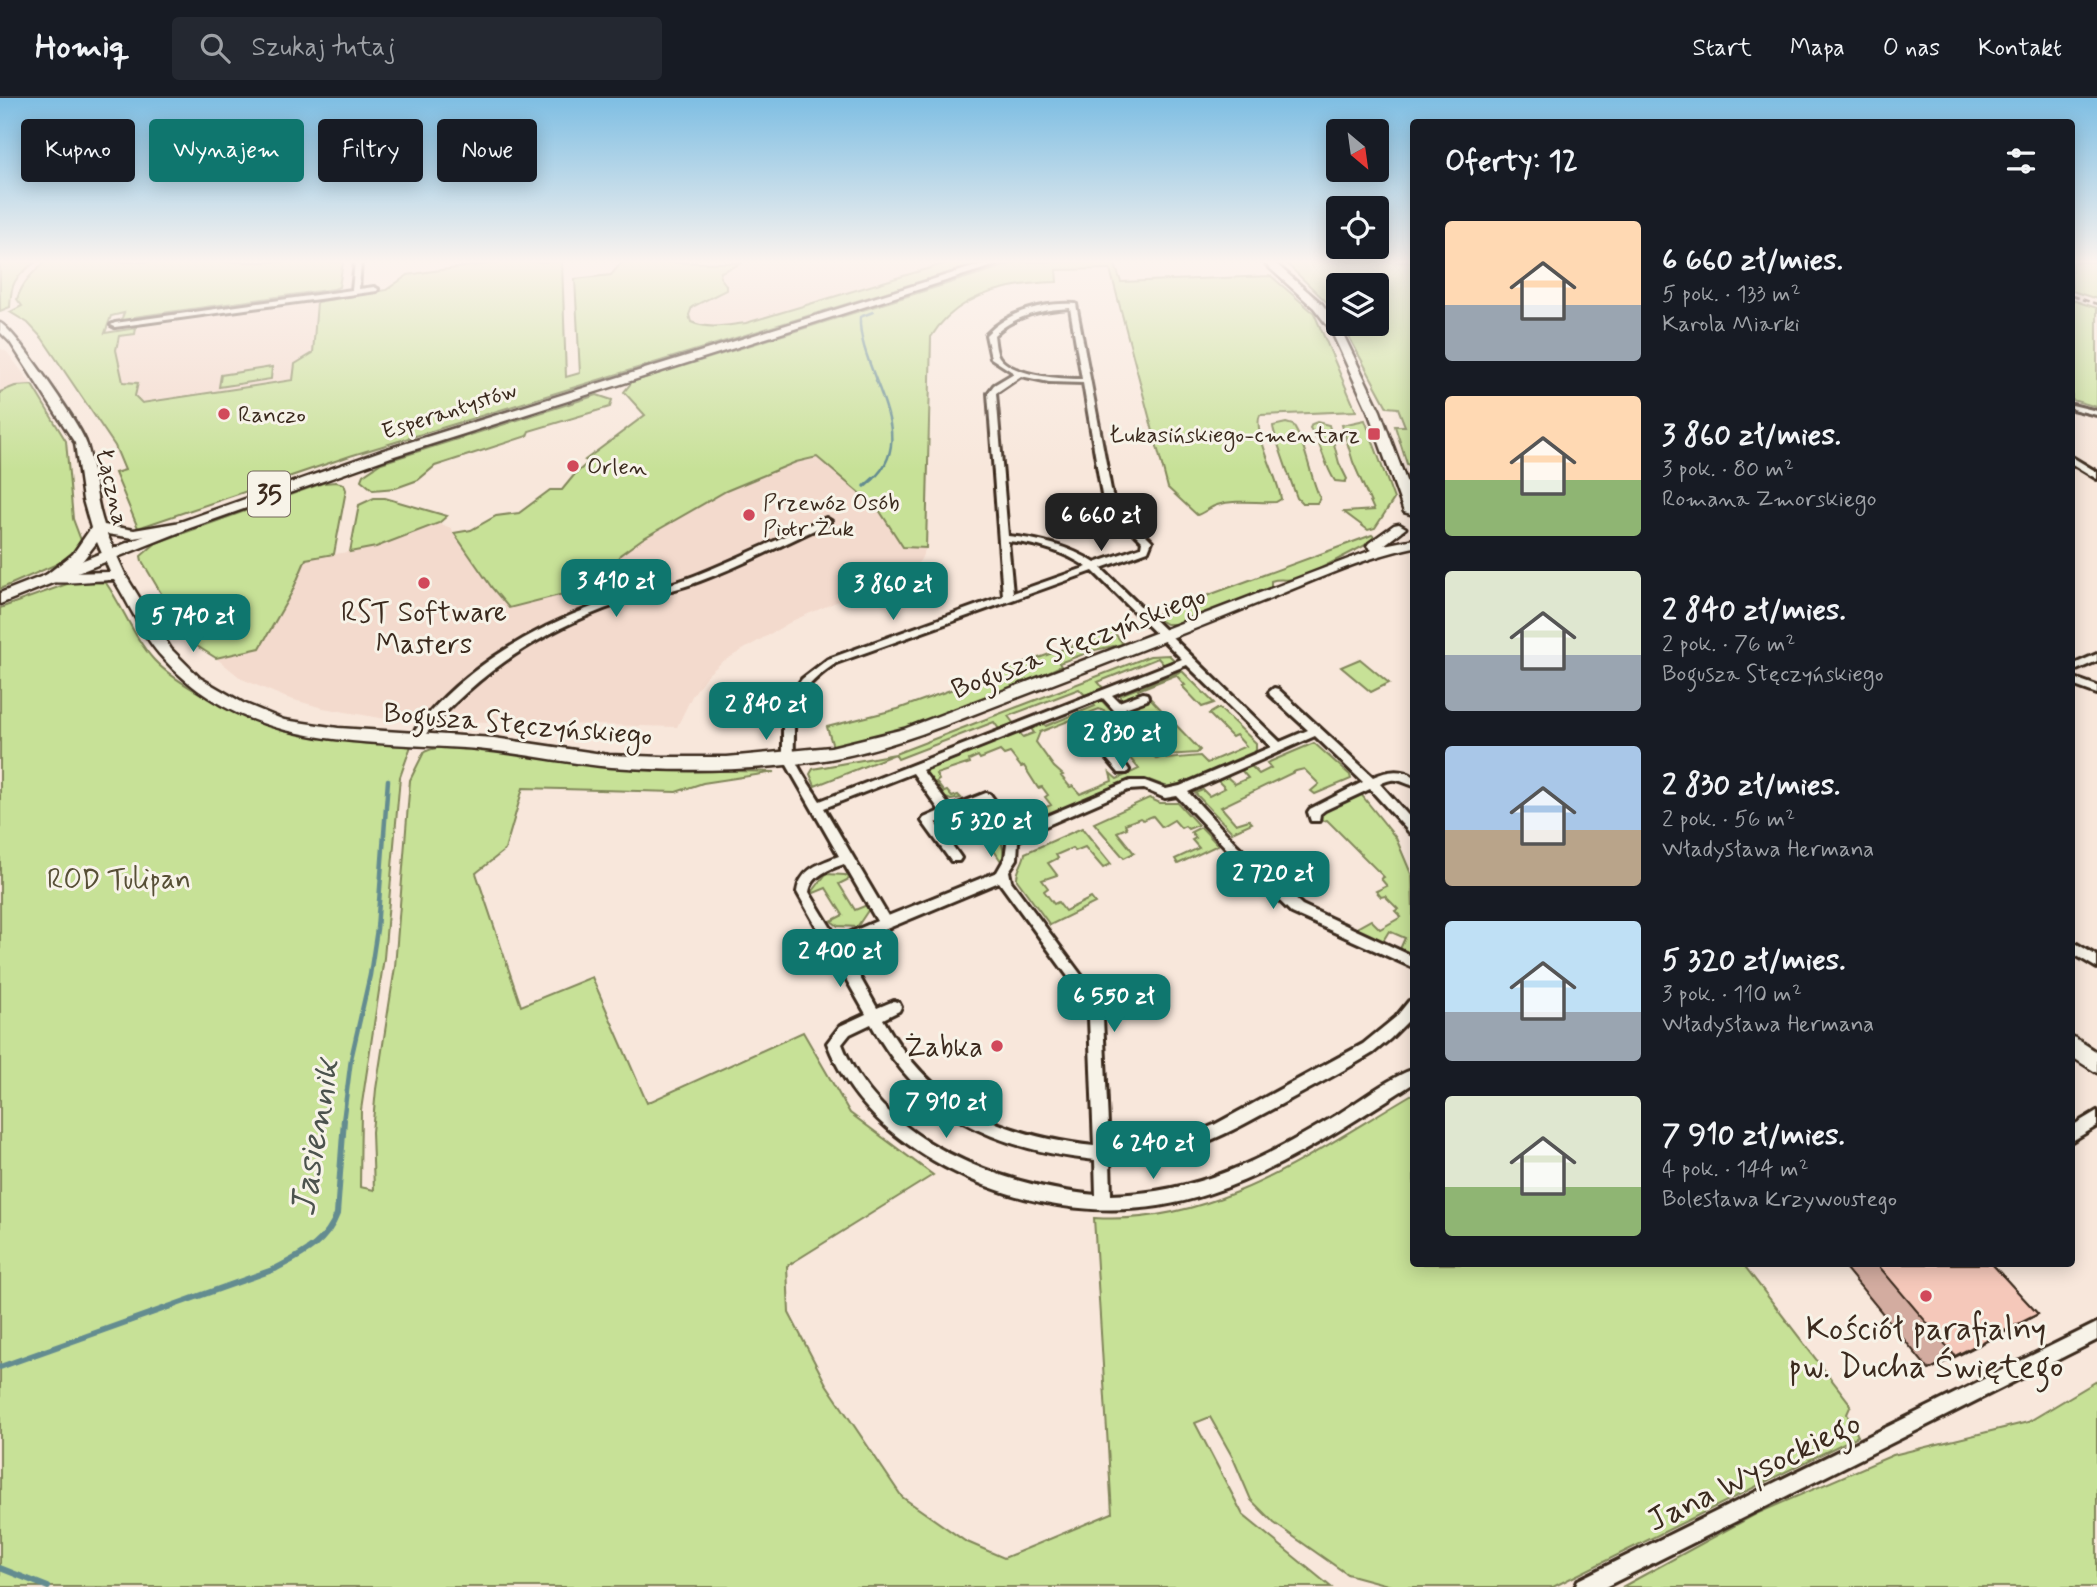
<!DOCTYPE html>
<html lang="pl">
<head>
<meta charset="utf-8">
<style>
  :root { --surface:#171b24; --page:#242831; --text:#f1f3f6; --muted:#9ea1a6; --line:#363941; --accent:#0f766e }
  body { margin:0; font-family:Mynerve,sans-serif; background:var(--page); color:var(--text); height:100vh; display:flex; flex-direction:column; font-size:26px; white-space:nowrap }
  * { box-sizing:border-box; margin:0 }
  p { font-size:23px; color:var(--muted) }
  .icon { flex:none; width:38px; height:38px; fill:none; stroke:currentColor; stroke-width:2; stroke-linecap:round; stroke-linejoin:round }
  .map { position:relative; flex:1; overflow:hidden }
  .panel { position:absolute; left:1410px; top:21px; width:665px; height:1148px; display:flex; flex-direction:column; background:var(--surface); border-radius:7px; box-shadow:0 4px 18px #0003 }
  .panel>* { flex:none }
  .top-card { position:absolute; left:21px; top:21px; width:665px; height:63px; display:flex; gap:14px }
  .needle { width:46px; rotate:151deg }
  .tools { position:absolute; left:1326px; top:21px; display:grid; gap:14px }
  .tools a { display:grid; place-items:center; width:63px; height:63px; border-radius:7px; background:var(--surface); box-shadow:0 4px 18px #0003; font-size:35px }
  .price { position:absolute; translate:-50% -60px; padding:0 16px; border-radius:14px; background:var(--accent); color:#fff; font-size:23px; line-height:46px; filter:drop-shadow(0 2px 4px #0008) }
  .price::after { content:''; position:absolute; left:50%; top:42px; width:21px; height:16px; margin-left:-10px; background:inherit; clip-path:polygon(0 0,100% 0,50% 100%) }
  .price.current { background:#222; color:#fff }
  ul { padding:0; list-style:none }
  li { display:flex; align-items:center; gap:21px; height:175px; padding:0 35px }
  li span { display:grid; place-items:center; flex:none; width:196px; height:140px; border-radius:7px; color:#555 }
  li>.icon { margin-inline-start:auto }
  span .icon { width:84px; height:84px; fill:#fffc; stroke-width:1 }
  li b { font-size:30px }
  h2 { display:flex; justify-content:space-between; align-items:center; height:84px; padding:0 35px; font-size:30px }
  .tag { padding:0 24px; border-radius:7px; background:var(--surface); box-shadow:0 4px 18px #0003; font-size:24px; line-height:63px }
  .tag.current { background:var(--accent); color:#fff }
  header { display:flex; align-items:center; gap:42px; box-sizing:border-box; height:98px; padding:0 35px; background:var(--surface); border-bottom:2px solid var(--line) }
  header strong { font-size:33px }
  nav { display:flex; gap:38px; margin-inline-start:auto; font-size:24px }
  .search { width:490px; height:63px; background:var(--page); display:flex; align-items:center; gap:18px; box-sizing:border-box; padding:0 24px; border-radius:7px; color:var(--muted); font-size:26px }
  .map>svg:first-child { display:block }
</style>
</head>
<body>
<header>
<strong>Homiq</strong>
<div class="search"><svg class="icon" aria-label="search" viewBox="0 0 24 24"><circle cx="10" cy="10" r="6"/><path d="M15 15l6 6"/></svg>Szukaj tutaj</div>
<nav><a>Start</a><a>Mapa</a><a>O nas</a><a>Kontakt</a></nav>
</header>
<div class="map">
<svg width="2097" height="1489" viewBox="0 0 2097 1489">
  <rect width="100%" height="100%" fill="#f8e7db"/>
  <filter id="ink" filterUnits="userSpaceOnUse"><feTurbulence type="fractalNoise" baseFrequency=".0143" numOctaves="2"/><feDisplacementMap in="SourceGraphic" scale="14" xChannelSelector="R" yChannelSelector="G"/><feConvolveMatrix kernelMatrix="1 2 1 2 8 2 1 2 1" color-interpolation-filters="sRGB"/></filter>
  <g filter="url(#ink)">
    <g fill="#f3dacd">
      <polygon points="740,164 950,164 746,225 712,228 702,228 691,224 689,217 692,209 719,197 726,187 720,179 721,174 741,165"/>
      <polygon points="317,204 313,255 295,266 293,282 142,305 129,286 123,285 116,252 119,238 135,236 136,230"/>
      <polygon points="0,250 7,254 32,287 15,288 0,294"/>
      <polygon points="817,359 879,412 903,449 926,450 921,461 914,471 794,522 722,564 706,578 692,598 677,629 386,621 323,610 287,600 242,581 216,560 260,549 292,494 306,461 376,449 439,425 451,430 492,490 510,510 587,490 610,479 620,457 642,441 726,393 796,364"/>
    </g>
    <g fill="#c7e197" stroke="#81865a" stroke-width="2">
      <path d="M0,164H35C15,180 11,183 10,209L0,213Z"/>
      <path d="M45,164H343L339,189L334,191L134,219L132,223L120,225L124,215L111,218L105,235L136,230L135,236L119,238L116,252L123,284L138,285L135,298L142,305L293,282L295,266L313,255L317,204L386,192L408,177L433,173L504,164H562L566,279L580,275L575,181L611,177L622,164L742,165L721,174L720,179L726,187V192L692,209L689,217L691,224C709,232 728,227 746,225L950,164H984L350,358L138,430L115,375L125,372L115,348L42,240L28,225L10,214L22,208L17,201C23,184 32,175 45,164Z"/>
      <path d="M1017,164H1114L1121,184L1271,178L1314,215L1356,313L1260,317C1252,333 1278,379 1281,401L1276,404C1256,405 1236,401 1217,407C1210,409 1204,415 1197,417L1168,390L1110,171L1056,172L1057,184C1010,185 957,196 931,239L926,450L903,449L879,412L817,359L796,364L726,393L642,441L620,457L610,479L587,490L509,510L492,490L454,435L471,432L496,418L519,415L550,392H562L575,376L589,364L585,362L645,317L624,294L632,284Z"/>
      <polygon points="1285,164 1414,164 1414,371 1407,366 1395,328 1405,328 1398,310 1387,309 1342,226 1377,226 1377,187 1339,187 1339,219 1335,212"/>
      <polygon points="2072,164 2097,164 2097,201 2072,193"/>
      <polygon points="2072,202 2097,210 2097,309 2072,302"/>
      <polygon points="272,269 271,281 219,289 221,277"/>
      <polygon points="32,287 66,343 73,421 82,445 64,463 0,491 0,294 15,288"/>
      <polygon points="597,297 612,302 610,309 529,333 527,338 435,368 418,382 396,390 373,392 361,382 363,377 381,365"/>
      <polygon points="1365,322 1394,401 1375,430 1368,432 1344,414 1374,412 1353,364 1342,327"/>
      <path d="M1317,324L1329,327L1339,365L1347,381L1345,384L1335,383C1324,367 1322,346 1310,330L1312,326Z"/>
      <path d="M1286,325L1293,327C1307,349 1309,376 1320,400L1317,405H1302L1297,400C1293,389 1273,334 1273,328Z"/>
      <polygon points="336,384 344,386 346,392 334,456 306,461 292,494 260,550 216,560 189,543 142,463 141,458 156,445 323,385"/>
      <polygon points="374,400 385,400 447,418 439,425 376,449 350,454 359,407"/>
      <path d="M1372,437L1377,441L1304,479C1287,485 1283,479 1271,483V491L1179,526H1166L1152,518Z"/>
      <path d="M78,482L106,485C123,509 134,540 154,562C167,576 185,587 201,596C266,635 337,644 411,648L400,679L384,860L361,1012L360,1089L374,1092L372,1034L376,991L395,869L410,682L424,654C464,635 567,667 614,670C668,673 721,672 775,674L703,685L676,694L523,690L505,752L476,775L521,908L592,879L647,1005L803,934L850,1015L933,1077L787,1168L789,1215L826,1286L902,1399L965,1443L1004,1460L1112,1415L1094,1120C1217,1128 1313,1054 1414,995V1166H1743L1851,1307L1847,1316L1858,1338L1553,1489H1395L1347,1476L1274,1425L1251,1402L1233,1360L1210,1319L1195,1325L1243,1417L1331,1489H0V510Z"/>
      <path d="M1113,533L1123,546L1095,552L1059,565L1061,568C988,603 912,632 833,649L827,629L898,611Z"/>
      <polygon points="1169,557 1174,562 1164,567 1158,560 1098,584 1104,591 1085,597 1079,591 1008,618 1014,626 999,631 994,624 898,661 895,656 815,688 810,676 813,671 895,656 1150,558"/>
      <polygon points="1360,561 1389,585 1371,594 1341,569"/>
      <polygon points="1182,573 1214,605 1202,609 1182,588 1185,587 1176,577 1138,592 1139,594 1125,602 1120,601 1120,597"/>
      <polygon points="1150,600 1200,652 1197,655 1166,657 1160,650 1170,645 1140,613 1129,617 1126,613 1128,609"/>
      <polygon points="1100,601 1124,626 1126,634 1122,636 1106,614 1099,611 1040,634 1036,644 1054,669 1063,677 1061,678 1070,689 1073,688 1080,696 1112,683 1110,675 1117,681 1139,671 1119,647 1134,641 1157,661 1165,658 1167,661 1200,658 1207,665 1246,648 1236,637 1232,639 1209,616 1219,610 1256,645 1256,653 1170,690 1149,682 1125,683 1010,734 1002,746 1004,757 1001,763 983,736 1051,707 1045,699 1048,697 1042,689 1038,690 1024,668 1021,669 1010,655 1004,657 1000,653 980,661 978,658 969,662 970,665 936,676 939,682 936,684 944,694 947,693 952,699 958,697 961,700 951,702 940,698 926,679 926,673 930,669 1017,632 1023,639 1034,635 1029,627 1041,623 1046,628 1095,608 1091,603"/>
      <polygon points="1314,645 1350,677 1351,681 1315,696 1311,693 1319,686 1304,671 1296,673 1221,709 1236,726 1249,722 1252,725 1232,734 1195,695 1203,692 1209,698 1225,690 1218,683 1227,679 1235,686 1248,680 1241,672 1251,668 1259,676 1271,670 1267,665"/>
      <polygon points="1360,695 1396,740 1412,778 1414,846 1412,856 1400,851 1405,840 1389,833 1383,843 1355,831 1371,822 1380,831 1401,819 1395,813 1398,811 1385,798 1381,799 1376,793 1387,788 1381,781 1384,779 1327,722 1323,723 1318,718 1322,712"/>
      <polygon points="1149,700 1160,705 1178,705 1198,727 1188,731 1185,728 1181,730 1174,722 1162,729 1153,718 1143,722 1140,720 1125,726 1127,730 1117,734 1134,755 1124,760 1094,725"/>
      <polygon points="1201,729 1218,747 1178,766 1175,761 1199,750 1192,742 1196,740 1191,734"/>
      <path d="M1082,730L1111,766L1103,770L1085,749L1075,753L1072,750L1056,757L1058,760L1048,765L1057,777L1042,782L1048,790L1044,793L1054,806L1058,804L1065,813L1091,800L1095,805L1050,827L1017,782C1016,772 1024,765 1025,755Z"/>
      <polygon points="826,776 845,777 851,780 839,786 855,812 867,807 869,811 857,829 838,828 831,823 843,817 826,790 814,795 813,793"/>
      <polygon points="2097,1283 2097,1489 1622,1489 1756,1416 1893,1357 2028,1324"/>
    </g>
    <g fill="none" stroke-linecap="round" stroke-linejoin="round">
      <path stroke="#648c90" stroke-width="2.5" d="M872,382C923,338 857,271 860,219L873,214"/>
      <polyline stroke="#648c90" stroke-width="3.5" points="865,388 874,380"/>
      <polyline stroke="#648c90" stroke-width="4.5" points="343,1024 351,961 370,877 377,831 388,682"/>
      <g stroke="#648c90" stroke-width="6">
        <path d="M0,1269L275,1171C301,1157 326,1146 337,1116L344,1022"/>
        <polyline points="0,1470 48,1489"/>
      </g>
      <defs>
        <g id="street">
          <polygon points="355,164 361,164 359,191 374,189 378,191 377,193 115,229 111,227 115,225 352,192"/>
          <path d="M1076,206L1112,397L1117,408L1152,443L1148,453L1101,470L1280,644L1308,632L1270,597L1269,594L1274,590L1278,591L1373,679C1387,673 1400,670 1414,679V688C1399,683 1396,678 1380,686L1414,724V737L1410,735L1370,691L1325,712L1320,716L1319,723H1311L1308,714L1310,711L1363,684L1315,638L1188,694L1237,747L1302,807L1414,859V870L1292,815L1229,753L1177,698L1165,700L1144,691L1128,692L1043,729L1018,743L1017,761L1009,773L1011,783L1096,897L1103,920L1109,1048C1146,1048 1180,1043 1214,1027L1363,946L1396,919L1409,903L1414,901V917L1390,941L1373,955C1345,972 1316,987 1287,1003C1224,1037 1185,1062 1110,1062L1111,1097C1201,1095 1265,1060 1340,1015C1362,1001 1391,979 1414,971V985C1349,1026 1282,1072 1208,1096C1122,1125 1026,1112 945,1069C892,1041 849,1002 827,945L840,928L866,916L797,794C800,771 821,765 839,758L783,660V627L787,603L802,581L828,561L1003,498L988,295L994,287L1014,275L991,260L986,237C1008,213 1044,204 1076,206ZM1070,210L1082,281C1061,281 1006,278 997,255C995,249 995,243 994,237C1015,217 1041,212 1070,210ZM1021,278L1049,284L1083,285L1102,397L1110,411L1142,443L1141,449L1095,465C1069,448 1039,441 1008,438L996,295ZM1008,443C1037,446 1063,453 1087,469L1013,495ZM1093,473L1182,561L820,703C813,691 798,672 795,660C793,653 794,644 794,637C793,599 806,586 836,565ZM1187,567L1271,649L1180,688L1166,691L1145,683H1130L1035,723L1008,738L1005,760L997,774L888,818L824,710L913,675L940,713L924,720L922,723L951,763H959L961,760L959,757L936,725L984,705L1002,729L1006,730L1012,726L990,696L986,695L950,709L922,672L1103,600L1133,633L1099,646L1097,649L1119,675H1127L1129,672L1127,669L1111,650L1139,639L1149,650L1153,651L1159,647L1125,610L1147,602L1148,599L1147,596L1143,595L1119,604L1112,597ZM844,766L877,823L837,840L809,794C812,777 830,771 844,766ZM999,784L1083,899L1089,920L1094,1048C999,1037 931,1007 883,921L899,913L901,909L899,905L894,903L877,910L843,849ZM871,926C921,1018 994,1051 1095,1062L1096,1097C1000,1088 880,1043 842,946L850,936Z"/>
          <polygon points="2072,307 2097,313 2097,317 2072,311"/>
          <polygon points="2072,359 2097,374 2097,381 2072,366"/>
          <path d="M826,420L831,423L829,425C784,446 739,469 692,486C663,496 633,500 604,511C529,540 470,582 419,644L415,645L409,641C453,577 526,533 597,507C629,495 663,490 694,478C722,467 750,454 777,442C793,434 809,426 826,420Z"/>
          <polygon points="2097,556 2097,563 2072,574 2072,567"/>
          <polygon points="2072,579 2097,588 2097,596 2072,587"/>
          <polygon points="2072,843 2097,858 2097,870 2072,855"/>
          <polygon points="2097,1013 2097,1028 2072,1043 2072,1028"/>
          <polygon points="2097,1225 2097,1242 1605,1489 1575,1489 1578,1482"/>
        </g>
        <g id="secondary">
          <polygon points="1263,164 1274,164 1322,206 1341,232 1380,313 1414,404 1414,417 1404,414 1368,313 1331,232 1314,210"/>
          <path d="M0,225C14,231 83,331 87,347C95,374 95,401 104,427L134,432L181,424L188,428L181,432L134,440L107,436L126,478L171,551L200,580L243,605L284,622L338,630L494,640L609,657L663,659H727L831,649L904,631L1372,452L1367,448L1369,445L1394,427L1399,426L1406,430L1384,447L1414,441V449C1361,460 1311,484 1261,504C1178,538 1095,570 1011,602C952,624 893,650 830,661C759,673 683,674 612,669C562,665 514,653 464,650C355,643 242,649 163,560C143,539 130,507 114,482C97,482 59,487 46,483V477L73,456L91,430L83,402L75,345L10,244L0,234ZM97,444L110,474L67,475L83,462Z"/>
          <polygon points="2072,938 2097,954 2097,975 2072,959"/>
        </g>
        <polygon id="primary" points="989,164 1005,164 391,359 190,430 0,506 0,495 180,424 381,353"/>
      </defs>
      <use href="#street" stroke="#3b2a1e" stroke-width="6"/>
      <use href="#secondary" stroke="#3b2a1e" stroke-width="5"/>
      <use href="#primary" stroke="#3b2a1e" stroke-width="5"/>
      <use href="#street" fill="#f7f3e8" fill-rule="evenodd"/>
      <use href="#secondary" fill="#f7f3e8" fill-rule="evenodd"/>
      <use href="#primary" fill="#f7f3e8" fill-rule="evenodd"/>
      <polyline stroke="#3b2a1e" stroke-width="2.5" stroke-dasharray="7 3.5" stroke-linecap="butt" points="2072,198 2097,206"/>
    </g>
    <polygon fill="#d3aca0" stroke="#3b2a1e" stroke-width="2" points="1842,1166 1992,1166 2038,1216 1929,1272"/>
    <polygon fill="#ac8c82" stroke="#3b2a1e" stroke-width="2" points="2038,1216 2011,1231 1929,1272 1955,1258"/>
    <polygon fill="#f5c8ba" stroke="#3b2a1e" stroke-width="2" points="1877,1166 1992,1166 2038,1216 1955,1258"/>
  </g>
  <linearGradient id="sky" x2="0" y2="1"><stop stop-color="#7ebee3"/><stop offset="0.44" stop-color="#fcf4ef"/><stop offset="1" stop-color="#fcf4ef" stop-opacity="0"/></linearGradient>
  <rect width="2097" height="372" fill="url(#sky)"/>
  <g fill="#d1495b" stroke="#f7f3e8" stroke-width="2.5">
    <circle cx="224" cy="316" r="7"/>
    <rect x="1367" y="329" width="14" height="14" rx="3.5"/>
    <circle cx="573" cy="368" r="7"/>
    <circle cx="749" cy="417" r="7"/>
    <circle cx="424" cy="485" r="7"/>
    <circle cx="997" cy="948" r="7"/>
    <circle cx="1926" cy="1198" r="7"/>
  </g>
  <g text-anchor="middle" stroke-width="6" stroke-linejoin="round" paint-order="stroke">
    <g font-size="23" fill="#3b2a1e" stroke="#f7f3e8">
      <text transform="translate(449 312) rotate(-18)" y="8">Esperantystów</text>
      <text transform="translate(113 389) rotate(77)" y="8">Łączna</text>
    </g>
    <g font-size="23" fill="#3b2a1e" stroke="#f7f3e8" text-anchor="start">
      <text x="238" y="324">Ranczo</text>
      <text x="1360" y="344" text-anchor="end">Łukasińskiego-cmentarz</text>
      <text x="587" y="376">Orlen</text>
      <text x="763" y="412">Przewóz Osób<tspan x="763" dy="26">Piotr Żuk</tspan></text>
    </g>
    <rect fill="#f7f3e8" stroke="#73665b" stroke-width="2" x="248" y="373.5" width="42" height="45" rx="5"/>
    <g font-size="26" font-weight="bold" fill="#3b2a1e">
      <text x="269" y="405">35</text>
    </g>
    <g font-size="28" fill="#3b2a1e" stroke="#f7f3e8">
      <text x="424" y="523">RST Software<tspan x="424" dy="32">Masters</tspan></text>
      <text x="983" y="958" text-anchor="end">Żabka</text>
    </g>
    <g font-size="28" fill="#3b2a1e" stroke="#f7f3e8">
      <text transform="translate(1078 543) rotate(-21)" y="10">Bogusza Stęczyńskiego</text>
      <text transform="translate(518 625) rotate(5)" y="10">Bogusza Stęczyńskiego</text>
    </g>
    <g font-size="28" fill="#574f36" stroke="#f7f3e8">
      <text x="119" y="790">ROD Tulipan</text>
    </g>
    <g font-size="33" fill="#3b2a1e" stroke="#f7f3e8">
      <text x="1926" y="1241">Kościół parafialny<tspan x="1926" dy="38">pw. Ducha Świętego</tspan></text>
    </g>
    <g font-size="33" fill="#3b2a1e" stroke="#f7f3e8">
      <text transform="translate(1753 1372) rotate(-26)" y="12">Jana Wysockiego</text>
    </g>
    <g font-size="37" font-style="italic" fill="#4c534e" stroke="#f7f3e8">
      <text transform="translate(313 1039) rotate(-81)" y="13">Jasiennik</text>
    </g>
  </g>
</svg>
<div class="tools">
<a><svg class="needle" viewBox="-14 -14 28 28"><path d="M0-13l5 13h-10z" fill="#e53935"/><path d="M0 13l5-13h-10z" fill="#9ea1a6"/></svg></a>
<a><svg class="icon" aria-label="locate" viewBox="0 0 24 24"><circle cx="12" cy="12" r="6"/><path d="M12 2v4M12 18v4M2 12h4M18 12h4"/></svg></a>
<a><svg class="icon" aria-label="layers" viewBox="0 0 24 24"><path d="M12 4l9 5-9 5-9-5zM3 14l9 5 9-5"/></svg></a>
</div>
<b class="price current" style="left:1101px;top:455px">6 660 zł</b>
<b class="price" style="left:616px;top:521px">3 410 zł</b>
<b class="price" style="left:893px;top:524px">3 860 zł</b>
<b class="price" style="left:193px;top:556px">5 740 zł</b>
<b class="price" style="left:766px;top:644px">2 840 zł</b>
<b class="price" style="left:1122px;top:673px">2 830 zł</b>
<b class="price" style="left:991px;top:761px">5 320 zł</b>
<b class="price" style="left:1273px;top:813px">2 720 zł</b>
<b class="price" style="left:840px;top:891px">2 400 zł</b>
<b class="price" style="left:1114px;top:936px">6 550 zł</b>
<b class="price" style="left:946px;top:1042px">7 910 zł</b>
<b class="price" style="left:1153px;top:1083px">6 240 zł</b>
<div class="top-card">
<a class="tag">Kupno</a>
<a class="tag current">Wynajem</a>
<a class="tag">Filtry</a>
<a class="tag">Nowe</a>
</div>
<section class="panel">
<h2>Oferty: 12<svg class="icon" aria-label="filters" viewBox="0 0 24 24"><path d="M4 7h16M4 17h16"/><circle cx="9" cy="7" r="2"/><circle cx="15" cy="17" r="2"/></svg></h2>
<ul>
<li><span style="background:linear-gradient(#ffd9b3 60%,#9aa5b1 0)"><svg class="icon" aria-label="home" viewBox="0 0 24 24"><path d="M3 11l9-7 9 7M6 9v11h12V9"/></svg></span><div><b>6 660 zł/mies.</b><p>5 pok. · 133 m²</p><p>Karola Miarki</p></div></li>
<li><span style="background:linear-gradient(#ffd9b3 60%,#8fb573 0)"><svg class="icon" aria-label="home" viewBox="0 0 24 24"><path d="M3 11l9-7 9 7M6 9v11h12V9"/></svg></span><div><b>3 860 zł/mies.</b><p>3 pok. · 80 m²</p><p>Romana Zmorskiego</p></div></li>
<li><span style="background:linear-gradient(#dfe7d0 60%,#9aa5b1 0)"><svg class="icon" aria-label="home" viewBox="0 0 24 24"><path d="M3 11l9-7 9 7M6 9v11h12V9"/></svg></span><div><b>2 840 zł/mies.</b><p>2 pok. · 76 m²</p><p>Bogusza Stęczyńskiego</p></div></li>
<li><span style="background:linear-gradient(#a9c7e8 60%,#b9a48a 0)"><svg class="icon" aria-label="home" viewBox="0 0 24 24"><path d="M3 11l9-7 9 7M6 9v11h12V9"/></svg></span><div><b>2 830 zł/mies.</b><p>2 pok. · 56 m²</p><p>Władysława Hermana</p></div></li>
<li><span style="background:linear-gradient(#bfe0f5 65%,#9aa5b1 0)"><svg class="icon" aria-label="home" viewBox="0 0 24 24"><path d="M3 11l9-7 9 7M6 9v11h12V9"/></svg></span><div><b>5 320 zł/mies.</b><p>3 pok. · 110 m²</p><p>Władysława Hermana</p></div></li>
<li><span style="background:linear-gradient(#dfe7d0 65%,#8fb573 0)"><svg class="icon" aria-label="home" viewBox="0 0 24 24"><path d="M3 11l9-7 9 7M6 9v11h12V9"/></svg></span><div><b>7 910 zł/mies.</b><p>4 pok. · 144 m²</p><p>Bolesława Krzywoustego</p></div></li>
</ul>
</section>
</div>
</body>
</html>
